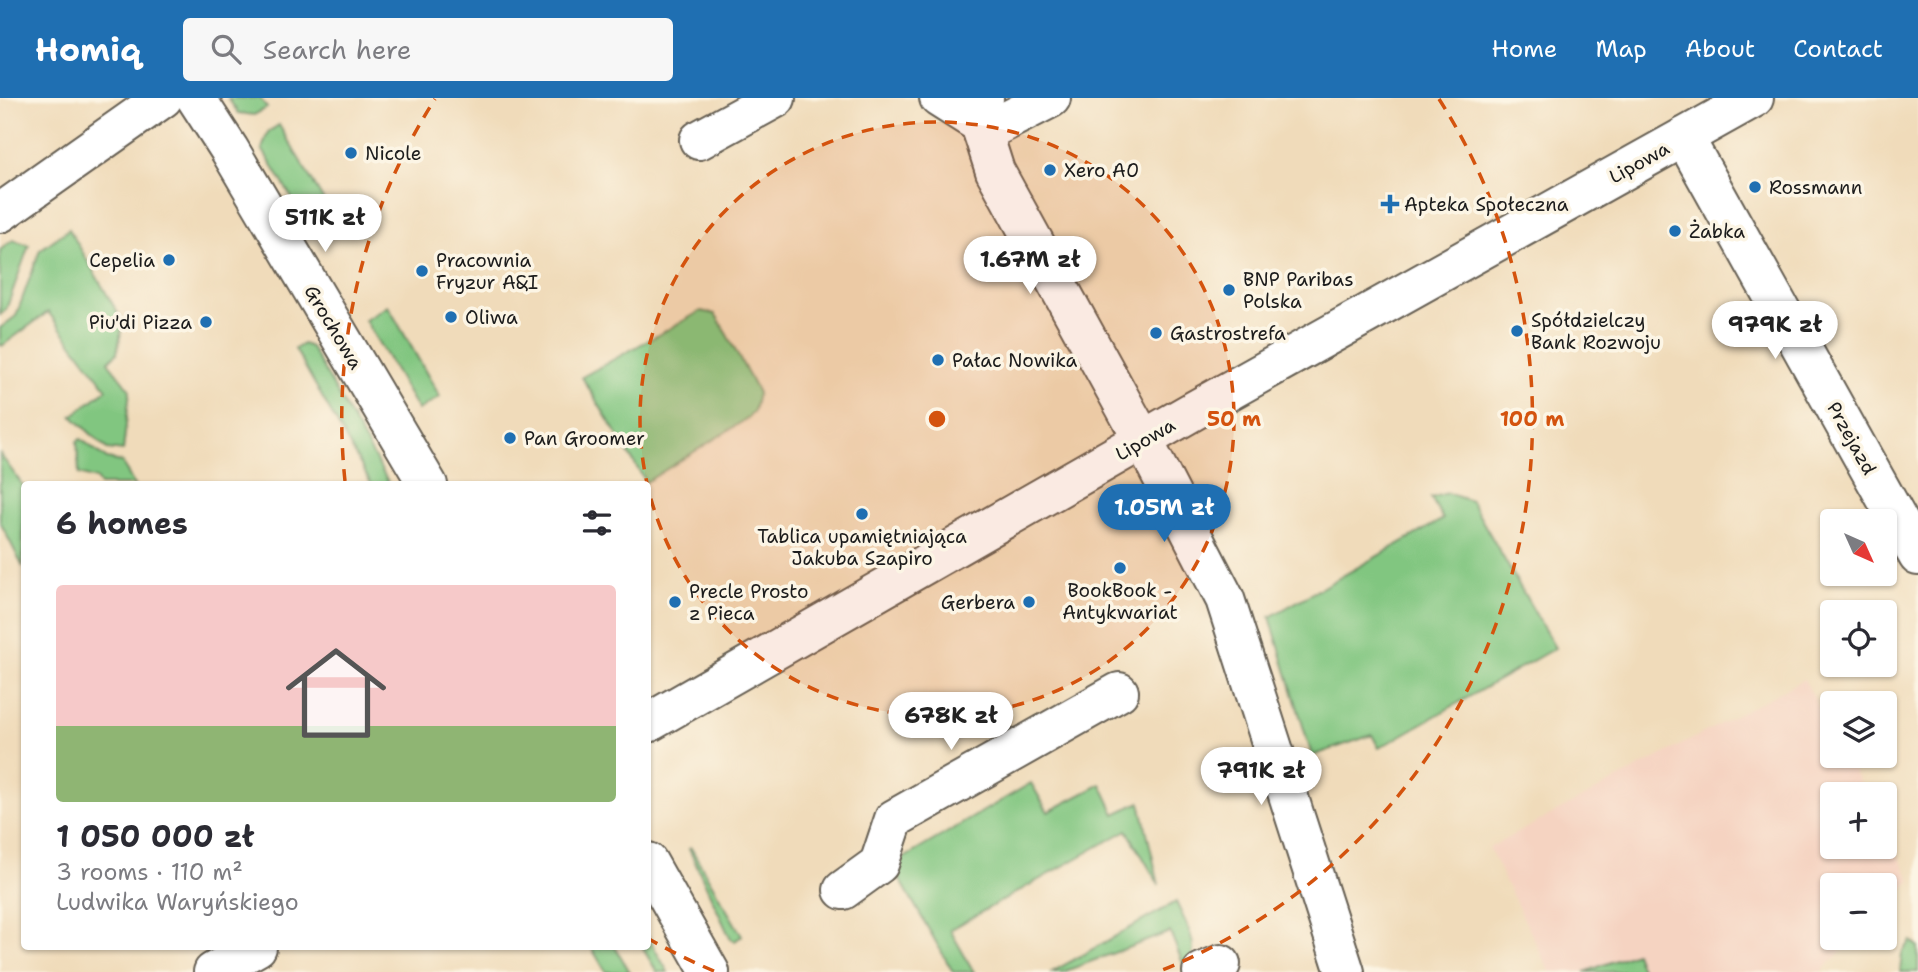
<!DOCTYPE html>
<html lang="en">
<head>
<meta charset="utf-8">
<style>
  :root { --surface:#fff; --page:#f7f7f7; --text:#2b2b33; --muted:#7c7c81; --accent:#1f6fb2 }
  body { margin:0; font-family:"Shantell Sans",sans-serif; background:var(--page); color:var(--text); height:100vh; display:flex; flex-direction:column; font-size:26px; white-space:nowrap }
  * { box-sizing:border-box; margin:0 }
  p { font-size:23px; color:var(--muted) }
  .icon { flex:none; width:38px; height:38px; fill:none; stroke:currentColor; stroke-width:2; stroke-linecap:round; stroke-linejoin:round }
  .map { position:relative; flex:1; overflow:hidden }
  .drawer { position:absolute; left:21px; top:383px; width:630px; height:469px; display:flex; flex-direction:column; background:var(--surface); border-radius:7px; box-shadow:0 2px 5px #0004 }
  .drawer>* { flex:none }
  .needle { width:46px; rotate:135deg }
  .buttons { position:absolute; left:1820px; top:411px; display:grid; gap:14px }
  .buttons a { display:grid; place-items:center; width:77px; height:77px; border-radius:7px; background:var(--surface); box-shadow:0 2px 5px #0004; font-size:35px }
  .price { position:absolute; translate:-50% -60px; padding:0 16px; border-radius:24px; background:#fff; color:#222; font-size:23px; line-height:46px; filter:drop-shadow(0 2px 4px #0008) }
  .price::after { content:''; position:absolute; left:50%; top:42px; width:21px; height:16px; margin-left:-10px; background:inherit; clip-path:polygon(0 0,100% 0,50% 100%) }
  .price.selected { background:var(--accent); color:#fff }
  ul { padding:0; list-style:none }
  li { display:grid; align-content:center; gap:14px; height:371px; padding:0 35px }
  li span { display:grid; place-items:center; height:217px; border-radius:7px; color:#555 }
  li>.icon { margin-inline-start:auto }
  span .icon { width:126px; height:126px; fill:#fffc; stroke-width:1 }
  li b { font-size:30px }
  h2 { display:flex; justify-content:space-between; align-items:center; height:84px; padding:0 35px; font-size:30px }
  header { display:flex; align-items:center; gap:42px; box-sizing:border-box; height:98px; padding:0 35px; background:var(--accent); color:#fff }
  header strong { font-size:33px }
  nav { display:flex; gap:38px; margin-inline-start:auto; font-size:24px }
  .search { width:490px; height:63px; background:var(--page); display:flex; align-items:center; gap:18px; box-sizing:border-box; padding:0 24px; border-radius:7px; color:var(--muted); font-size:26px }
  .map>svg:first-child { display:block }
</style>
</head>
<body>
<header>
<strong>Homiq</strong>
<div class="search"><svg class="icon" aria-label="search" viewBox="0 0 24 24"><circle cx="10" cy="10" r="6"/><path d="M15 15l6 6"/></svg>Search here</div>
<nav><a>Home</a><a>Map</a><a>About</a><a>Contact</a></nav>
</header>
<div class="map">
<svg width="1918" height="874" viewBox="0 0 1918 874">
  <rect width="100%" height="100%" fill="#fcf5e5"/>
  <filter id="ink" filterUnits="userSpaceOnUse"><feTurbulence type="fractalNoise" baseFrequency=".0143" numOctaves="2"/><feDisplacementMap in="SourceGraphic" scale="14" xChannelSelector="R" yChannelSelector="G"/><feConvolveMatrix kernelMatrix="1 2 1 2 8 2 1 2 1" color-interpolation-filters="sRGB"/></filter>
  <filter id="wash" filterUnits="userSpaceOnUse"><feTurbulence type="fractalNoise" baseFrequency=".00686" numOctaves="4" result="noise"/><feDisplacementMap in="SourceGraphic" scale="28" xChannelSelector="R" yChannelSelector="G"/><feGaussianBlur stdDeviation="1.57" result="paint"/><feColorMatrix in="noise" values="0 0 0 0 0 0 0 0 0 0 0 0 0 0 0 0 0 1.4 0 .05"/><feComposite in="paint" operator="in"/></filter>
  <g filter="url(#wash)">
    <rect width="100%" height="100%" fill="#f0dbba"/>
    <polygon fill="#f5d3c1" points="1804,581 1832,634 1832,658 1845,658 1866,696 1832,696 1832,749 1885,749 1885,732 1911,782 1885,809 1885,788 1832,788 1832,840 1854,840 1821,874 1550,874 1489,750"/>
    <g fill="#81c680" stroke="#4e714e" stroke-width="2">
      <polygon points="228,0 260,0 267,10 254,17 238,15"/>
      <polygon points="279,27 337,125 315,138 262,51 268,34"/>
      <polygon points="69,131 123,224 117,255 108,264 130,292 123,353 107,351 72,318 107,291 48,214 2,248 0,246 0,230 16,218 40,152"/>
      <polygon points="13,142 29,147 6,212 0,217 0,152"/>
      <polygon points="388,208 440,299 418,312 365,222"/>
      <polygon points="701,213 715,216 718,220 758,295 754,313 748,320 646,384 582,279"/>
      <polygon points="303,246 311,249 390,387 372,387 295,251"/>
      <polygon points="81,341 107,361 122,364 134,387 100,387 96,381 79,376 77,343"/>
      <polygon points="0,356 24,389 23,469 0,424"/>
      <polygon points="1447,395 1471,403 1555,550 1379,650 1372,637 1312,658 1270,519 1443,421 1431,400"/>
      <polygon points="1031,685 1048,714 1101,686 1115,716 1140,704 1159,787 1127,732 950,832 974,874 953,874 892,767"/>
      <polygon points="691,750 742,838 735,843 731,842 689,751"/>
      <path d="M1176,804C1184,822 1205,854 1184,868L1170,834L1063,874H1052Z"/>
      <polygon points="648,839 668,874 657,874 642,849 648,849"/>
      <polygon points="1911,843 1918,849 1918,874 1900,874 1902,855"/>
      <polygon points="591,849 615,849 630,874 606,874"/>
      <polygon points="1635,855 1642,874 1585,874"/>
    </g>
  </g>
  <g filter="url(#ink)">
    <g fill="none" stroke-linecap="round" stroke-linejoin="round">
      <defs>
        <g id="minor">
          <polyline points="939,0 980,26"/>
          <polyline points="984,0 980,26 995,73 1143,342 1225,501 1345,874"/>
          <polyline points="983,35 1051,0"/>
          <polyline points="1684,39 1918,458"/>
          <polyline points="699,42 776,0"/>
          <polyline points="0,115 163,0"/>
          <polyline points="843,792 879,766 894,721 1119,594"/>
          <polyline points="1202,874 1221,866"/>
        </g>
        <g id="tertiary">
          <polyline points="196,0 229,51 428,387"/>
          <polyline points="648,625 1195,312 1754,0"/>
          <polyline points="648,764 710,874"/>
          <polyline points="213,874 257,849"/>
        </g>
      </defs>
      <use href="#minor" stroke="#665f53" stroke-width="42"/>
      <use href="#tertiary" stroke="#665f53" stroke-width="42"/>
      <use href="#minor" stroke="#fff" stroke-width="38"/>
      <use href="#tertiary" stroke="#fff" stroke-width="38"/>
    </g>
  </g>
  <circle cx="937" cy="321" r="297" fill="#d4530e" fill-opacity=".12"/>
  <g fill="none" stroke="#d4530e" stroke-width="3.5" stroke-dasharray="12 9">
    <circle cx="937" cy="321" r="297"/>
    <path d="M714 873A595 595 0 0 1 649 841M345 383A595 595 0 0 1 435 1M1439 1A595 595 0 0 1 1160 873"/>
  </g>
  <g fill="#1f6fb2" stroke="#fcf5e5" stroke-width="2.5">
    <circle cx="351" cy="55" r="7"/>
    <circle cx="1050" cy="72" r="7"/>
    <circle cx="1755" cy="89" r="7"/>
    <path d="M1386.5 95.5h7v7h7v7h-7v7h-7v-7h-7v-7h7z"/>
    <circle cx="1675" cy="133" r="7"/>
    <circle cx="169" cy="162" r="7"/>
    <circle cx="422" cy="173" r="7"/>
    <circle cx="1229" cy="192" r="7"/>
    <circle cx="451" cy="219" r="7"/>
    <circle cx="206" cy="224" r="7"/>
    <circle cx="1517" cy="233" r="7"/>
    <circle cx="1156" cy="235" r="7"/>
    <circle cx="938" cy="262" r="7"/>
    <circle cx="510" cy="340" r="7"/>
    <circle cx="862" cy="416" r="7"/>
    <circle cx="1120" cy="470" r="7"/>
    <circle cx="675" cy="504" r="7"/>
    <circle cx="1029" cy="504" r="7"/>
  </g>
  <g text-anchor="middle" stroke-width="7" stroke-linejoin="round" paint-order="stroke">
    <g font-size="19" fill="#1c1c1c" stroke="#fcf5e5" text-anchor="start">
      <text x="365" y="62">Nicole</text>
      <text x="1064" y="79">Xero A0</text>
      <text x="1769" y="96">Rossmann</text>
      <text x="1404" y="113">Apteka Społeczna</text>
      <text x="1689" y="140">Żabka</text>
      <text x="155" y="169" text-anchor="end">Cepelia</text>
      <text x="436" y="169">Pracownia<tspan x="436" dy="22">Fryzur A&amp;I</tspan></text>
      <text x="1243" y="188">BNP Paribas<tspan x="1243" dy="22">Polska</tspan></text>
      <text x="465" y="226">Oliwa</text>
      <text x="1531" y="229">Spółdzielczy<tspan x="1531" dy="22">Bank Rozwoju</tspan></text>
      <text x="192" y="231" text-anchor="end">Piu'di Pizza</text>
      <text x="1170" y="242">Gastrostrefa</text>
      <text x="952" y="269">Pałac Nowika</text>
      <text x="524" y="347">Pan Groomer</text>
      <text x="862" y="445" text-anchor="middle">Tablica upamiętniająca<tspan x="862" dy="22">Jakuba Szapiro</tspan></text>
      <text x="1120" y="499" text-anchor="middle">BookBook -<tspan x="1120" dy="22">Antykwariat</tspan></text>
      <text x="689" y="500">Precle Prosto<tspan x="689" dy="22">z Pieca</tspan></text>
      <text x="1015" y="511" text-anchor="end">Gerbera</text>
    </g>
    <g font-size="19" fill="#1c1c1c" stroke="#fcf5e5">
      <text transform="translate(1639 64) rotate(-29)" y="7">Lipowa</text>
      <text transform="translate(334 229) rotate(59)" y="7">Grochowa</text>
      <text transform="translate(1852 340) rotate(61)" y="7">Przejazd</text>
      <text transform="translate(1145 341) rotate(-30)" y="7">Lipowa</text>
    </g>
  </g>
  <circle cx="937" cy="321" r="10" fill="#d4530e" stroke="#fcf5e5" stroke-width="3.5"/>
  <g font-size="21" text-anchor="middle" font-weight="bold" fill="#d4530e" stroke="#fcf5e5" stroke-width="7" stroke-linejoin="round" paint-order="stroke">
    <text x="1234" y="328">50 m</text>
    <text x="1532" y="328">100 m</text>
  </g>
</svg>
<div class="buttons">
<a><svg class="needle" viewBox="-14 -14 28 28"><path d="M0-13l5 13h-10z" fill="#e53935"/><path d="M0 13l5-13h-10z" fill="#7c7c81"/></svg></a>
<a><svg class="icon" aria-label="locate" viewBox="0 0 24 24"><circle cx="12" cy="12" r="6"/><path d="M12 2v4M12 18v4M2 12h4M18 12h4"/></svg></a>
<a><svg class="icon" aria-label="layers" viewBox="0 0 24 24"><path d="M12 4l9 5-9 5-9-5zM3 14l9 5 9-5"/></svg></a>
<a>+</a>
<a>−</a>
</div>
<b class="price" style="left:325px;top:156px">511K zł</b>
<b class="price" style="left:1030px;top:198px">1.67M zł</b>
<b class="price" style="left:1775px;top:263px">979K zł</b>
<b class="price selected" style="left:1164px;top:446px">1.05M zł</b>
<b class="price" style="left:951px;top:654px">678K zł</b>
<b class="price" style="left:1261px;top:709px">791K zł</b>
<section class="drawer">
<h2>6 homes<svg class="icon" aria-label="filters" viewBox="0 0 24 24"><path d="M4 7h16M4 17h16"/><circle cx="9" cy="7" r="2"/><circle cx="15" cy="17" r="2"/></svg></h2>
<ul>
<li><span style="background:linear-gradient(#f6c9c9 65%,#8fb573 0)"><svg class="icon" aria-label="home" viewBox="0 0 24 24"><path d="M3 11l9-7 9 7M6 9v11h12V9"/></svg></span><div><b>1 050 000 zł</b><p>3 rooms · 110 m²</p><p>Ludwika Waryńskiego</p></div></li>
</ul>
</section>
</div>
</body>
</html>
